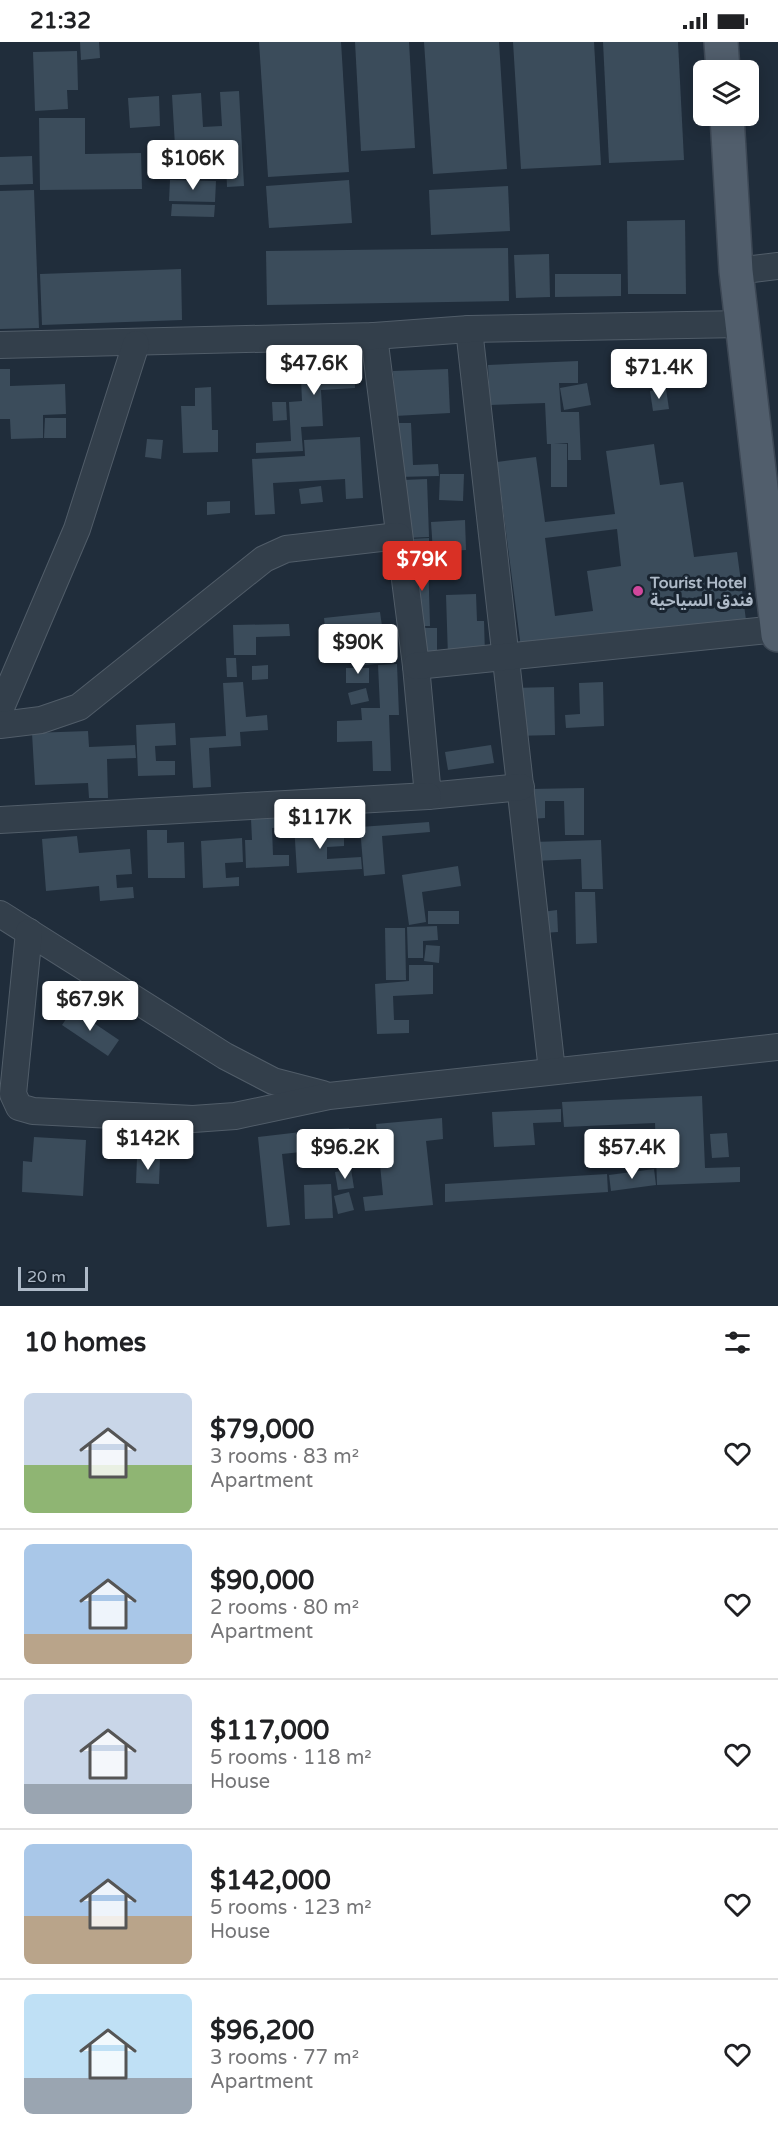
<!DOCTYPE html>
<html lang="en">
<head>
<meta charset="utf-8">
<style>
  :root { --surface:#fff; --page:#f2f2f2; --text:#202124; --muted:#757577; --line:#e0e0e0; --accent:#d93025 }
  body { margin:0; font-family:"Varela Round","Noto Sans Arabic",sans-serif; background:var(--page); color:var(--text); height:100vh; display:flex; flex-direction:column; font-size:22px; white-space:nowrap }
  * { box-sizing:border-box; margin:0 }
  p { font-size:20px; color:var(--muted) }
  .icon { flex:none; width:33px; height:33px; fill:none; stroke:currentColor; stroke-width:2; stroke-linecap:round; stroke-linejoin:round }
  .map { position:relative; height:1264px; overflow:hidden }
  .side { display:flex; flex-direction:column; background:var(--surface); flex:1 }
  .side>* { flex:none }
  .buttons { position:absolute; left:693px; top:18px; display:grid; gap:12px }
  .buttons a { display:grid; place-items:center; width:66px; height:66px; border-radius:9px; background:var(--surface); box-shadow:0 3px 15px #0003; font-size:30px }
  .scale { position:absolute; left:18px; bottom:15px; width:70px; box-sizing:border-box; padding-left:6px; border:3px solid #aebac8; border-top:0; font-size:16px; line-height:21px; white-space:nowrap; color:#aebac8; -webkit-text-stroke:4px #192430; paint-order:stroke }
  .price { position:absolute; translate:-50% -51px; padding:0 14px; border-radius:6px; background:#fff; color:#222; font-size:20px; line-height:39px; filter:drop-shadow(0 2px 3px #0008) }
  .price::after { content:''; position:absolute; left:50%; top:36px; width:18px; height:14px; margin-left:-9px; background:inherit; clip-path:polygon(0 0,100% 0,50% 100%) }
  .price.active { background:var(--accent); color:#fff }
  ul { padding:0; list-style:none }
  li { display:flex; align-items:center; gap:18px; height:150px; padding:0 24px }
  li+li { border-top:2px solid var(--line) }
  li span { display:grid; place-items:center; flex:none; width:168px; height:120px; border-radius:9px; color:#555 }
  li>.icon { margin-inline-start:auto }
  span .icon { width:72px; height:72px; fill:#fffc; stroke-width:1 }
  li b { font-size:26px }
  h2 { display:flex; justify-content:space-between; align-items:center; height:72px; padding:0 24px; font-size:26px }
  .status { display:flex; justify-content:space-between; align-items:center; height:42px; padding:0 30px; background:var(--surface); direction:ltr }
  .status svg { height:16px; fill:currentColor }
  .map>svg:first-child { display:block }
</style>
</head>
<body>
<div class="status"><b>21:32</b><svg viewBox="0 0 49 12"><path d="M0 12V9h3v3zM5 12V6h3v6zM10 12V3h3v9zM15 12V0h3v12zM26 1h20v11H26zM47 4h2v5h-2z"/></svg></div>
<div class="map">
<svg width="778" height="1264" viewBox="0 0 778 1264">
  <rect width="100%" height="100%" fill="#202d3b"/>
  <g fill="#3b4c5b" fill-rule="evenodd">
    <polygon points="80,0 99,0 100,16 81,18"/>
    <polygon points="259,0 341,0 349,130 268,135"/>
    <polygon points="355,0 409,0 415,106 361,109"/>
    <polygon points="424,0 499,0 507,127 433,132"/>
    <polygon points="513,0 594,0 601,123 521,127"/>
    <polygon points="603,0 678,0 684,118 609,121"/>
    <polygon points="77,9 78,48 67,48 68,67 35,69 33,10"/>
    <polygon points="239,49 244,144 227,145 225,101 175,104 172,53 201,51 203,85 222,84 220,50"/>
    <polygon points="159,54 160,84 130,86 128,56"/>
    <polygon points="39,76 85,76 85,112 141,111 142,147 40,148"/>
    <polygon points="205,108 206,136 182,137 181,109"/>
    <polygon points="32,114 33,142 0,143 0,115"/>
    <polygon points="170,138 216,139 215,160 169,159"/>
    <polygon points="349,138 352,181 269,186 266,144"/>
    <polygon points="508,144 510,189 431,193 429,148"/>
    <polygon points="34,148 39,286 0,287 0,149"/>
    <polygon points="172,162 215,163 214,175 171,174"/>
    <polygon points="685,178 686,252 628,252 627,179"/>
    <polygon points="508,206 509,259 267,263 266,209"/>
    <polygon points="549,212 550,255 516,256 514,213"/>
    <polygon points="181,227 182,278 42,283 40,232"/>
    <polygon points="555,232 621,232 621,254 555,255"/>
    <polygon points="354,312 355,346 321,348 323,384 301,385 303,409 256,411 256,401 291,399 289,360 302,359 300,314"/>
    <polygon points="632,315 693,315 692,337 632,336"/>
    <polygon points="578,319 578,341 559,341 561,370 579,370 581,418 568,418 568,401 554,402 567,402 567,445 551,445 551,402 547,402 545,361 490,363 488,323"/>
    <polygon points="0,327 10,327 10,344 65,342 66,372 43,373 43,396 11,397 10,377 0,377"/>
    <polygon points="448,327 450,371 395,374 393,329"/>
    <polygon points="587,341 591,363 564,368 560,346"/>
    <polygon points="211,345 212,388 218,388 218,410 183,411 181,364 195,364 195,346"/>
    <polygon points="666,347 669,367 653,369 650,349"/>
    <polygon points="272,360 286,360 287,378 273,379"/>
    <polygon points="45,376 66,376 66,396 44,396"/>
    <polygon points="396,381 411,381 413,423 438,422 439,434 398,435"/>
    <polygon points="360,395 363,456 346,457 345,437 273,441 275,472 255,473 252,417 305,414 304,398"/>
    <polygon points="147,397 163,398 161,417 145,415"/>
    <path d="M654,402L660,443L683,440L694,515L737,510L746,578L521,606L497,420L536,415L545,480L615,472L606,409ZM617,487L621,524L587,529L593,569L555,574L545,496Z"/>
    <polygon points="440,432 464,432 463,459 439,458"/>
    <polygon points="427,437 429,495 406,496 403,438"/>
    <polygon points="321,444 323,460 301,462 299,447"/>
    <polygon points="230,459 230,471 207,473 207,460"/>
    <polygon points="465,478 466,508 433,510 431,480"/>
    <polygon points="429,496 429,510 410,511 409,497"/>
    <polygon points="428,515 430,584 416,584 414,516"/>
    <polygon points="476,552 477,579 484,579 485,613 448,615 446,553"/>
    <polygon points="380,570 384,598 392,597 394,620 356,624 352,591 326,594 324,576"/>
    <polygon points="289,582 290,594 256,595 256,613 234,613 233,583"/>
    <rect x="420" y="586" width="17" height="30"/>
    <polygon points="226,616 236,616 237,635 227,635"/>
    <polygon points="397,622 399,673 389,673 391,729 373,729 372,699 337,700 337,679 362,678 361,666 380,666 378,623"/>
    <polygon points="268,623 268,637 252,638 252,624"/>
    <rect x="346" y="626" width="23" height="15"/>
    <polygon points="243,640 246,675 267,673 268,688 240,690 241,704 209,706 211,745 193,746 190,696 226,694 223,641"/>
    <polygon points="603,640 604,684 566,686 565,673 580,672 579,641"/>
    <polygon points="554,645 555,693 513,694 512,646"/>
    <polygon points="366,646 369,659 351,663 348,651"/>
    <polygon points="175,681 176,703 155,704 156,719 175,719 175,733 138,734 136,683"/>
    <polygon points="88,689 89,705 135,703 136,716 107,717 108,756 89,756 88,741 35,743 32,691"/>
    <polygon points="491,703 494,721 448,728 445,710"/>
    <polygon points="584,746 584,793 565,793 564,759 545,759 545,776 530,777 530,747"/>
    <polygon points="283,775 283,785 272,786 273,813 289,813 289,824 246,826 245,798 252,798 251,777"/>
    <polygon points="429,780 430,790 382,794 385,832 364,834 360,785"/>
    <polygon points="324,781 325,792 344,791 344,804 327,805 327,817 361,815 362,827 297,831 294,782"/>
    <polygon points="147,788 167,788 167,801 184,800 185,836 148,836"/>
    <polygon points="77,794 79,811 130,807 132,832 116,833 117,846 133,845 134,856 100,859 99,844 46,849 42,797"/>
    <polygon points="242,796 243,820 225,821 226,836 239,835 239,844 203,846 201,799"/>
    <polygon points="601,798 603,847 582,847 581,817 533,819 532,800"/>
    <polygon points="458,824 461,844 422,850 426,880 409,883 402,833"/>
    <polygon points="575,850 595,850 597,901 576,902"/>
    <polygon points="557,868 558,890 543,891 542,870"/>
    <rect x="428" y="869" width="31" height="13"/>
    <polygon points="437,884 438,898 423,899 423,916 408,916 407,885"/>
    <polygon points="385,886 405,886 406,938 386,938"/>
    <polygon points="426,903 440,904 439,921 424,919"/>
    <polygon points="409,923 433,923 433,952 393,954 394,978 409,978 409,991 377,992 375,942 409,939"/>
    <polygon points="73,967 119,998 108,1014 62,983"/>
    <polygon points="702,1054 705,1126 740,1125 740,1140 657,1143 655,1081 564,1085 562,1060"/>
    <polygon points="561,1067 561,1080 533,1081 535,1103 494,1105 492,1070"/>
    <polygon points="442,1076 443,1097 426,1099 433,1163 365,1169 363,1155 383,1153 376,1082"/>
    <polygon points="349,1086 351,1126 332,1126 331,1087"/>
    <polygon points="318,1088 320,1108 282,1112 290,1183 267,1185 258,1095"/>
    <polygon points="727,1091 729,1115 712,1116 710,1092"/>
    <polygon points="34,1095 86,1098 83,1154 22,1150 23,1119 32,1120"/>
    <polygon points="137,1116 160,1116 159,1142 136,1141"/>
    <polygon points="351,1127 354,1146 338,1148 335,1130"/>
    <polygon points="654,1127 656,1143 611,1149 609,1133"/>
    <polygon points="607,1132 608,1150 445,1160 445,1142"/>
    <polygon points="331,1142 333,1176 305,1177 304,1143"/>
    <polygon points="349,1150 354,1168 338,1172 334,1154"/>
  </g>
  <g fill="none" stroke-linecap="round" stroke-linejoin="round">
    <defs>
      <g id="street">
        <polyline points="736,229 778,224"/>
        <polyline points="469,287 552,1029"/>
        <polyline points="374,294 416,624 428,754 521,745"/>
        <polyline points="0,303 374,294 469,287 742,282"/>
        <polyline points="416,624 777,587"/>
        <polyline points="0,668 77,487 136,302"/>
        <polyline points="0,683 41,678 79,665 264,517 286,507 398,494"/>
        <polyline points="0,778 428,754"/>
        <polyline points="0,872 225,1014 273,1039 323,1052"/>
        <polyline points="29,890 13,1052 19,1065 33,1069 193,1077 235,1074 329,1054 778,1005"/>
      </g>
      <g id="primary">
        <polyline points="721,0 723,28"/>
        <polyline points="727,74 736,229 778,593"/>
      </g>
    </defs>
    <use href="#street" stroke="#515d69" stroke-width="28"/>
    <use href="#primary" stroke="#3d4855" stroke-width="36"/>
    <use href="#street" stroke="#333f4b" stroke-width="26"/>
    <use href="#primary" stroke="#515e6c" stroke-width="33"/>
  </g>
  <circle fill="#d1479c" stroke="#192430" stroke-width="2" cx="638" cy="549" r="6"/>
  <g text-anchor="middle" stroke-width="6" stroke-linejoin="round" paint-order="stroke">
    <g font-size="16" font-weight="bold" fill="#aebac8" stroke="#192430" text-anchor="start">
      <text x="650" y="546">Tourist Hotel<tspan x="650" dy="18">فندق السياحية</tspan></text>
    </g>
  </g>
</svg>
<div class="buttons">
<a><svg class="icon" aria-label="layers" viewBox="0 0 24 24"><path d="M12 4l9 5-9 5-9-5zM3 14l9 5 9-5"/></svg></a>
</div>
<div class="scale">20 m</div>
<b class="price" style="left:193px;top:149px">$106K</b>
<b class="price" style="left:314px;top:354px">$47.6K</b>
<b class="price" style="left:659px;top:358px">$71.4K</b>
<b class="price active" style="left:422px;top:550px">$79K</b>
<b class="price" style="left:358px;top:633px">$90K</b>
<b class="price" style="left:320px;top:808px">$117K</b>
<b class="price" style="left:90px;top:990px">$67.9K</b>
<b class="price" style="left:148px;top:1129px">$142K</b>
<b class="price" style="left:345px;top:1138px">$96.2K</b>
<b class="price" style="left:632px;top:1138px">$57.4K</b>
</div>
<section class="side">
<h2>10 homes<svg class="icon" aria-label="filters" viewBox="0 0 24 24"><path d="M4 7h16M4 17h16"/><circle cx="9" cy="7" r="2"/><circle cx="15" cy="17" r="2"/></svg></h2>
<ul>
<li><span style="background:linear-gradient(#c9d6e8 60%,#8fb573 0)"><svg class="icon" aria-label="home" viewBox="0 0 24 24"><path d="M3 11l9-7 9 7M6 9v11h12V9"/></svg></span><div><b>$79,000</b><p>3 rooms · 83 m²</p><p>Apartment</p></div><svg class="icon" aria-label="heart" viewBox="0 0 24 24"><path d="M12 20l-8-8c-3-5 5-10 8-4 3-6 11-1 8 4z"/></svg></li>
<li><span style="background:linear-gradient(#a9c7e8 75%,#b9a48a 0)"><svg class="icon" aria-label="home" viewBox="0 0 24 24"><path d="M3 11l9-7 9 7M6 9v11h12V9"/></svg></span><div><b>$90,000</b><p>2 rooms · 80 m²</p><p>Apartment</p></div><svg class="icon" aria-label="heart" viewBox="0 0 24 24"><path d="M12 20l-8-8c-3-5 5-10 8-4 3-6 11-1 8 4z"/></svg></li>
<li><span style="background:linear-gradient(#c9d6e8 75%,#9aa5b1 0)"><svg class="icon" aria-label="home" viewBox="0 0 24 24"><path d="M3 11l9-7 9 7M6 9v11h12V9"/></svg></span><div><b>$117,000</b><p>5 rooms · 118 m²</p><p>House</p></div><svg class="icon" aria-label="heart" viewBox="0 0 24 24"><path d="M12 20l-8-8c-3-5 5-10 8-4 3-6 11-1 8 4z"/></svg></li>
<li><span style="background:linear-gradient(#a9c7e8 60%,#b9a48a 0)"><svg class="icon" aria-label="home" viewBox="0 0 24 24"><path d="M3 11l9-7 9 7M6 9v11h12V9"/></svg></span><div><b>$142,000</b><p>5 rooms · 123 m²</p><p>House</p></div><svg class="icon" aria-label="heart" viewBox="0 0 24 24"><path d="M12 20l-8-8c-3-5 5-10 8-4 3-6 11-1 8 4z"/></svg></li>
<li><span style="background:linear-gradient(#bfe0f5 70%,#9aa5b1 0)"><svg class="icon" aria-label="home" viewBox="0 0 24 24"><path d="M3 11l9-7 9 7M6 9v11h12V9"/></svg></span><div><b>$96,200</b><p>3 rooms · 77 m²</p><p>Apartment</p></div><svg class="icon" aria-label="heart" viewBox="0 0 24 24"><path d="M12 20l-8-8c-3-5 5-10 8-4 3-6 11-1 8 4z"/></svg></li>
</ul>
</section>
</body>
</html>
